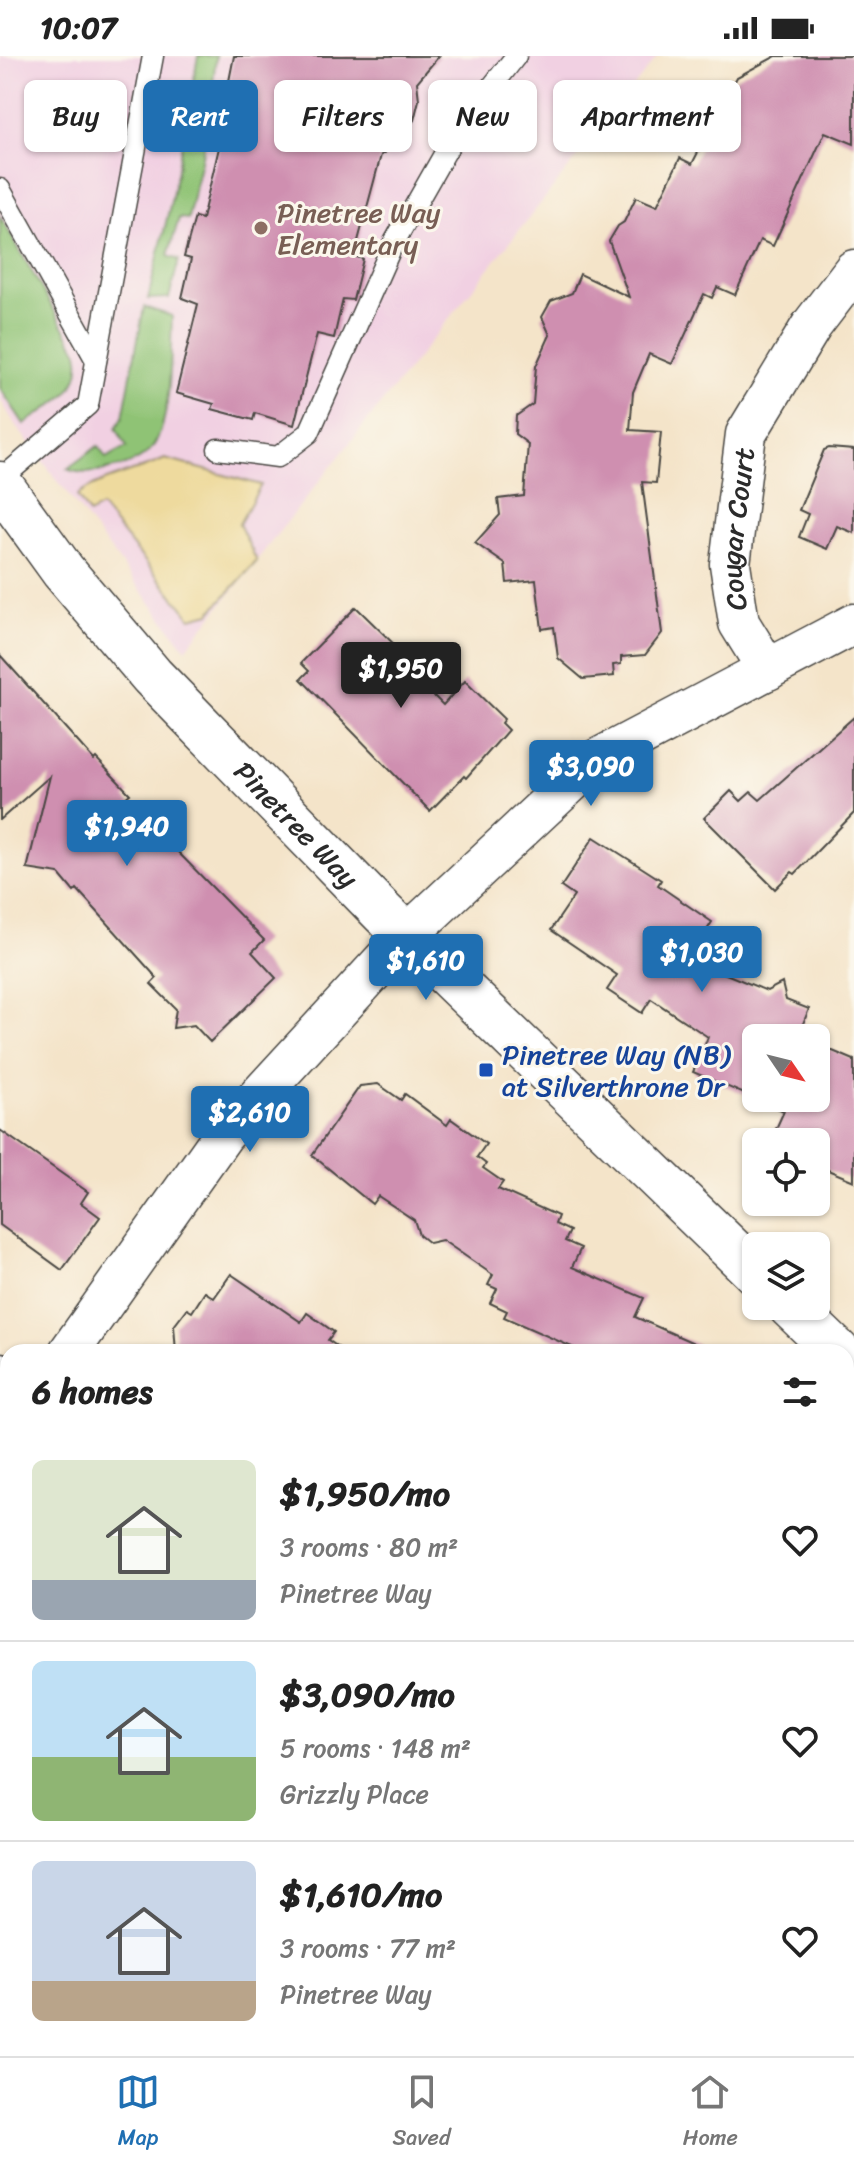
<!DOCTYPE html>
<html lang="en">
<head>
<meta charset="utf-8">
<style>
  :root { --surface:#fff; --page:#f2f2f2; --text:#222; --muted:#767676; --line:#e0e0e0; --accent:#1f6fb2 }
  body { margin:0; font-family:Sriracha,sans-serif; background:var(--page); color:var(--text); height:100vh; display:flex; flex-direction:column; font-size:30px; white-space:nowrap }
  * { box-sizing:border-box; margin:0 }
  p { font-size:26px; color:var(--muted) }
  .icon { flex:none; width:44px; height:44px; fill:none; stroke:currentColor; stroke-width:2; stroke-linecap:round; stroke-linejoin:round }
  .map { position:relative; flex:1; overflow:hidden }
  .panel { position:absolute; left:0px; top:1288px; width:854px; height:712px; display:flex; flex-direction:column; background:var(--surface); border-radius:24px 24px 0 0; box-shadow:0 2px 6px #0004 }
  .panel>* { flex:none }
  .banner { position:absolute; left:24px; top:24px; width:806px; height:72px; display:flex; gap:16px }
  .needle { width:52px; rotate:125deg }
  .buttons { position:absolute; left:742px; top:968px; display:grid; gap:16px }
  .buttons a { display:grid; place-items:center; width:88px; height:88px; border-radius:12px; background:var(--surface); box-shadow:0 2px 6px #0004; font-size:40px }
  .price { position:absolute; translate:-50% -68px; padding:0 18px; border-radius:8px; background:var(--accent); color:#fff; font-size:26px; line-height:52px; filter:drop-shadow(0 2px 4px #0008) }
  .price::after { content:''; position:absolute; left:50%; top:48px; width:24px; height:18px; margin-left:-12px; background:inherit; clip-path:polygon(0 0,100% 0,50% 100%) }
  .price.selected { background:#222; color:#fff }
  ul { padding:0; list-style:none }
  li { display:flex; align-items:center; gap:24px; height:200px; padding:0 32px }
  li+li { border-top:2px solid var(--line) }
  li span { display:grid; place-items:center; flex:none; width:224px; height:160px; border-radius:12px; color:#555 }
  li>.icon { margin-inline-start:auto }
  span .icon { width:96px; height:96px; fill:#fffc; stroke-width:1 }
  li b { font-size:34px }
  h2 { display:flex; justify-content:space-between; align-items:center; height:96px; padding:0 32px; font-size:34px }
  .pill { padding:0 28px; border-radius:12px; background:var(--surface); box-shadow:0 2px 6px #0004; font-size:28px; line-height:72px }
  .pill.selected { background:var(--accent); color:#fff }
  .status { display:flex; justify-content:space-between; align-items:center; height:56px; padding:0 40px; background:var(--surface); direction:ltr }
  .status svg { height:22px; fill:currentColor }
  .tab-bar { display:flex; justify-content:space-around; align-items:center; height:112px; border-top:2px solid var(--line); background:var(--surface); font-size:22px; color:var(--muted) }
  .tab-bar a { display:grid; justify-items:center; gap:4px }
  .tab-bar .selected { color:var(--accent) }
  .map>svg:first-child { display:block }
</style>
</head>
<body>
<div class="status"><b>10:07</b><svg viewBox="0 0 49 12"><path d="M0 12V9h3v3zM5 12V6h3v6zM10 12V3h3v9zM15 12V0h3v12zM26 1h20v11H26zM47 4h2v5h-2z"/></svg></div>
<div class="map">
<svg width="854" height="2000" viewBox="0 0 854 2000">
  <rect width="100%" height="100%" fill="#fbf7ec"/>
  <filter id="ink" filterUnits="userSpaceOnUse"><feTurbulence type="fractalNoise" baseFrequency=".0125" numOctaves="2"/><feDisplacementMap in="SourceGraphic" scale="16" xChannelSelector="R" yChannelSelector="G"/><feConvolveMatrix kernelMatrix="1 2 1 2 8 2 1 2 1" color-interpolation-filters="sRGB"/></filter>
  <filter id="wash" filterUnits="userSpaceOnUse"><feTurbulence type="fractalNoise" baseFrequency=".006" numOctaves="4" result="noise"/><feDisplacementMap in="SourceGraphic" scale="32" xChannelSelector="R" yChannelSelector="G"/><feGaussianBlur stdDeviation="1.8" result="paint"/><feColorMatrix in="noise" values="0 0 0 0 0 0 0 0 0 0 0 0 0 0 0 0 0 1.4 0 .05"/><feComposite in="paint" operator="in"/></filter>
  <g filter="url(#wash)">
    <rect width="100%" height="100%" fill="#f4e4c9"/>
    <polygon fill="#f1d0e2" points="0,0 658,0 186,593 16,370 0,343"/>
    <g fill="#8fc374" stroke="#5d7750" stroke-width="2">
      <polygon points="198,0 216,0 208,73 188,163 179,162 168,200 179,204 169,242 148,243 172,141"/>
      <path d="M0,160L78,296C87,334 51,350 24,368L0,332Z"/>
      <path d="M144,251L172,260C170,293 174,378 145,399C136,406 121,411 110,413C96,417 81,419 67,413L98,390L106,402L127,391L116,372L123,361Z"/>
    </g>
    <path fill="#eeda9e" stroke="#8c8264" stroke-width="2" d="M165,403L261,429L239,468L257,505L210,557L191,562L101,451L89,458L77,440C95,424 140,415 165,403Z"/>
    <g id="blocks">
      <g fill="#cf8fb0">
        <polygon points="234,0 439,0 417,26 419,44 414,64 394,90 381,99 354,200 363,203 353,244 343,243 334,282 317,278 294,369 255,357 253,364 212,353 214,348 176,337 198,248 182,242 191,203 184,201 195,161 202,163 222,79 229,77 228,30"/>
        <polygon points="776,0 854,0 854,88 825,76 773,190 760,184 735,239 717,231 712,242 704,238 672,308 649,298 633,336 630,374 661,376 656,427 642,426 662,577 645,599 621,601 621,608 613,609 614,620 583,623 558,602 554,571 542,573 536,524 507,527 505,508 475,487 500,459 498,443 524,440 528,388 515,378 516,360 533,348 536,310 550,279 542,261 551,245 572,237 580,218 629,241 609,185 618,170 624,166 636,141 657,150 680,102 692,108 737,21"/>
        <polygon points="829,392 854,394 854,477 837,470 827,493 799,481 808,458 799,454 824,394"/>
        <polygon points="356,551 405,599 399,605 443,649 465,625 504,663 501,667 508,674 466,722 464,720 430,755 301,623 309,615 301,607"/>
        <polygon points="0,599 94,704 96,702 130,738 125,742 264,884 252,896 276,922 210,986 194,969 173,972 176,953 151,928 157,922 77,833 74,836 59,818 27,813 50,720 0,764"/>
        <polygon points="854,661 854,757 795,818 792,816 775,833 704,762 731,735 741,745 751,736 760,744"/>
        <polygon points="594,781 661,824 658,829 712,866 700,885 724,902 716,914 767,935 782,927 786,944 809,953 798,980 803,982 756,982 756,1042 816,1042 816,988 854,1004 854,1125 816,1109 816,1086 770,1086 784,1055 693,1016 708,981 651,943 642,957 607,934 617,919 551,874 574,840 561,831"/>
        <polygon points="378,1028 401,1044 405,1038 447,1069 451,1063 486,1088 477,1101 486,1108 483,1112 503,1126 498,1133 558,1160 555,1168 570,1175 565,1185 581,1192 572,1211 644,1242 635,1261 714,1296 583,1296 504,1261 507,1255 490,1247 497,1233 488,1229 493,1219 442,1184 429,1187 419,1179 414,1164 378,1140 372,1148 312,1099 360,1030"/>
        <polygon points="0,1074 88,1136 81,1147 100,1161 62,1214 0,1169"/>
        <polygon points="231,1218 301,1266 307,1257 334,1276 328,1284 345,1296 176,1296 174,1270 187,1253 192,1256 205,1236 214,1242"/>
      </g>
    </g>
  </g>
  <g filter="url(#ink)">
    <use href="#blocks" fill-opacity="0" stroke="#494743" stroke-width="2"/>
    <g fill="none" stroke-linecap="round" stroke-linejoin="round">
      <defs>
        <g id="service">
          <polyline points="0,133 96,304"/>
          <polyline points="218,393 278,401 309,377 392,190 458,74 516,0"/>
          <polyline points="0,424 88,349 153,0"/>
        </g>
        <g id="minor">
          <path id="s1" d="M768,614L739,567L730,508L746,378L812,269L854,214"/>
          <polyline points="69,1296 223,1079 406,880 594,705 854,568"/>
          <polyline points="0,1317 8,1322"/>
          <polyline points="0,1396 8,1384"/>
          <polyline points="220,2000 223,1992"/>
        </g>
        <g id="tertiary">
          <path id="s2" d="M0,428L63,515L152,620L383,857L756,1217"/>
          <polyline points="790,1250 838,1296"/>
        </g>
      </defs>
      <use href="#service" stroke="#494743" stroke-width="23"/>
      <use href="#minor" stroke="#494743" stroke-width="43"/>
      <use href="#tertiary" stroke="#494743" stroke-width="47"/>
      <use href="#service" stroke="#fff" stroke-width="20"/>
      <use href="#minor" stroke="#fff" stroke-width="40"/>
      <use href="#tertiary" stroke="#fff" stroke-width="44"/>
    </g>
  </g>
  <circle fill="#8d6e63" stroke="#fbf7ec" stroke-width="3" cx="261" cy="172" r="8"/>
  <rect fill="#1a4fb4" stroke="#fbf7ec" stroke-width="3" x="478" y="1006" width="16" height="16" rx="4"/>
  <g text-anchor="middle" stroke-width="6" stroke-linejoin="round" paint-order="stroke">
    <g font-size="28" fill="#785e54" stroke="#fbf7ec" text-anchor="start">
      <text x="277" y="166">Pinetree Way<tspan x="277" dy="32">Elementary</tspan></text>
    </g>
    <g font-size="28" fill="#2b2b2b" stroke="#fbf7ec">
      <text dy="10" stroke="none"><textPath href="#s1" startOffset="150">Cougar Court</textPath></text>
      <text dy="10" stroke="none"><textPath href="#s2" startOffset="452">Pinetree Way</textPath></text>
    </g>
    <g font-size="28" fill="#164399" stroke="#fbf7ec" text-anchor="start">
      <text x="502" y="1008">Pinetree Way (NB)<tspan x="502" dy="32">at Silverthrone Dr</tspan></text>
    </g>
  </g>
</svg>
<div class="buttons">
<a><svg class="needle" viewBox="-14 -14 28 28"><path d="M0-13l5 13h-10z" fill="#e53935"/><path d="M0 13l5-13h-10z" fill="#767676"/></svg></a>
<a><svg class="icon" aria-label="locate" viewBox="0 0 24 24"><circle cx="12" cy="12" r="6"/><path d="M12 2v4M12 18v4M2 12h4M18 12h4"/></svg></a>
<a><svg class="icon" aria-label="layers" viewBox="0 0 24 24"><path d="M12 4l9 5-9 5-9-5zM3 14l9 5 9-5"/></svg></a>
</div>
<b class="price selected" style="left:401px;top:654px">$1,950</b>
<b class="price" style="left:591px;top:752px">$3,090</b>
<b class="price" style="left:127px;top:812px">$1,940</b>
<b class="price" style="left:702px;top:938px">$1,030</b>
<b class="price" style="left:426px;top:946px">$1,610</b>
<b class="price" style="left:250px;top:1098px">$2,610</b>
<div class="banner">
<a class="pill">Buy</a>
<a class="pill selected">Rent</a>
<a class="pill">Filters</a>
<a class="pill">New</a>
<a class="pill">Apartment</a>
</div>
<section class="panel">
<h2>6 homes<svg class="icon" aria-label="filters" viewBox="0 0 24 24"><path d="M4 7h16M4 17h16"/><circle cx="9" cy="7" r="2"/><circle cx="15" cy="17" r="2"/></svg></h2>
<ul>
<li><span style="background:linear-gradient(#dfe7d0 75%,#9aa5b1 0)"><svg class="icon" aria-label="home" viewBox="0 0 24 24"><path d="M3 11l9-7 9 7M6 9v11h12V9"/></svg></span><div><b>$1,950/mo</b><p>3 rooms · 80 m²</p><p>Pinetree Way</p></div><svg class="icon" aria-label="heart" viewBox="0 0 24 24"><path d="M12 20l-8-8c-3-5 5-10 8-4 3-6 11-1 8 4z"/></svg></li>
<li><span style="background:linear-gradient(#bfe0f5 60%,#8fb573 0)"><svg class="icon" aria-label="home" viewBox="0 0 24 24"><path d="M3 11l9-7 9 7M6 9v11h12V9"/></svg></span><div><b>$3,090/mo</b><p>5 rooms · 148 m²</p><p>Grizzly Place</p></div><svg class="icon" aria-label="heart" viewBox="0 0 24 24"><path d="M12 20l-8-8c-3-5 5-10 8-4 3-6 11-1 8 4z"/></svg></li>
<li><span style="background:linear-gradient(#c9d6e8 75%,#b9a48a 0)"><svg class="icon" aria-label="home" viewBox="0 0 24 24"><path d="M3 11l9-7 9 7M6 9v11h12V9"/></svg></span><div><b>$1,610/mo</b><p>3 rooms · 77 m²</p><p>Pinetree Way</p></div><svg class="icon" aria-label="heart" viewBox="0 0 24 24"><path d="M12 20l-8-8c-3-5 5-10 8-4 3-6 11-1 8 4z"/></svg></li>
</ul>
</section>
</div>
<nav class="tab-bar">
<a class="selected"><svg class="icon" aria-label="map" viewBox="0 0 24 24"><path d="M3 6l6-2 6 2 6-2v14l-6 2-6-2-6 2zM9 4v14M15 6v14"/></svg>Map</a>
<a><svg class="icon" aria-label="saved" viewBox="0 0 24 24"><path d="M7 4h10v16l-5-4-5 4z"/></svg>Saved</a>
<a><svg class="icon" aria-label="home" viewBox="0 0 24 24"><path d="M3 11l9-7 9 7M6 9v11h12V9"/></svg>Home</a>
</nav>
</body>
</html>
